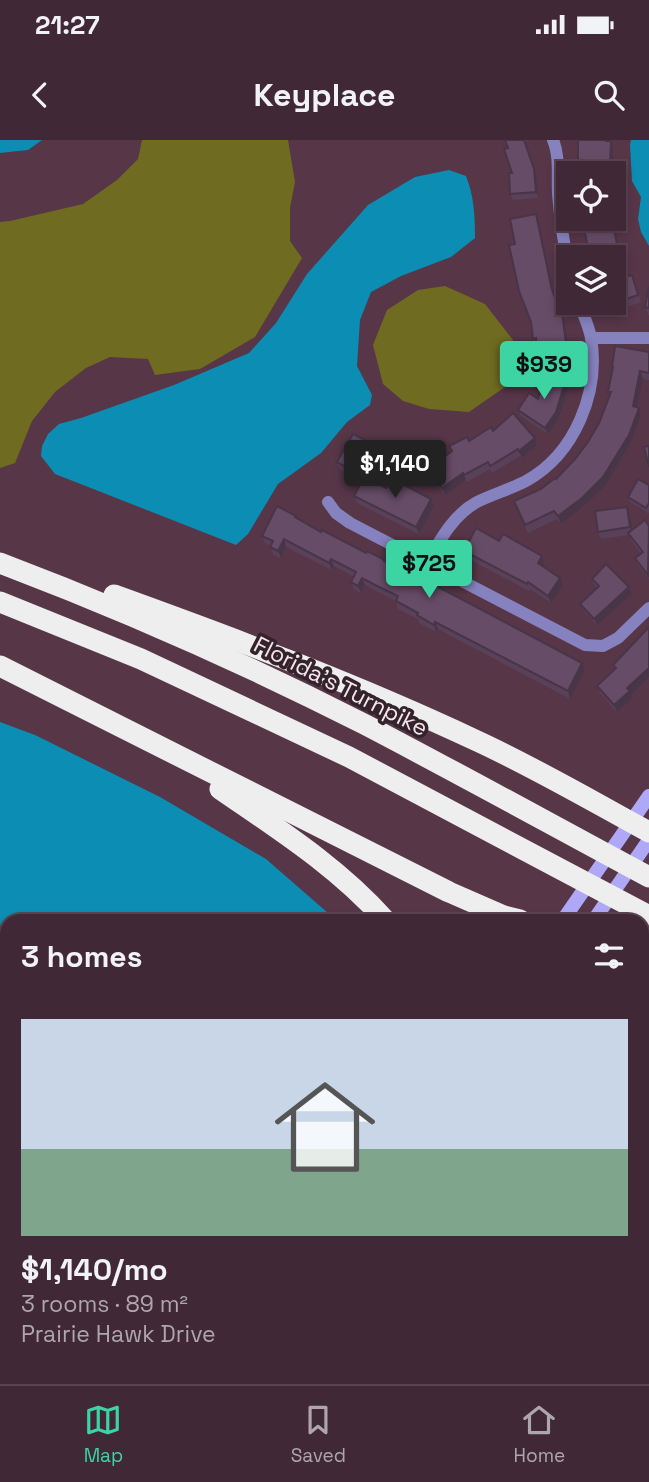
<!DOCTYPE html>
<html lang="en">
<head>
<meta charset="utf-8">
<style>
  :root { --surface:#412836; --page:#48303e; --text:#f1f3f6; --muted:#aea6ad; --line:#5a4451; --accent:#3dd4a3 }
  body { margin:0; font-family:"Space Grotesk",sans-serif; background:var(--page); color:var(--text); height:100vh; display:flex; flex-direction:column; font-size:26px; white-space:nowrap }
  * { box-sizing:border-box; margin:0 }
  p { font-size:23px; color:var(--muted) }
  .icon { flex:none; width:38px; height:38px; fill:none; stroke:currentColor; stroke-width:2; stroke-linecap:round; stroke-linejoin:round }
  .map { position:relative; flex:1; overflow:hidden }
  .side { position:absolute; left:0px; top:774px; width:649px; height:471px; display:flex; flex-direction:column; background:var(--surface); border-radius:21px 21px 0 0; box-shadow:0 4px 10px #0003,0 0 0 2px var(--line) }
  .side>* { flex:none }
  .buttons { position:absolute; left:556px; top:21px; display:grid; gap:14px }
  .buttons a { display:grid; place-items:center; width:70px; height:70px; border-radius:0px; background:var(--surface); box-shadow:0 4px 10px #0003,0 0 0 2px var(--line); font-size:35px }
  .price { position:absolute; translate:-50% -60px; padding:0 16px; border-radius:7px; background:var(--accent); color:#111; font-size:23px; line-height:46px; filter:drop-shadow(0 2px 4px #0008) }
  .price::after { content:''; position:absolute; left:50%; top:42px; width:21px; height:16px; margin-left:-10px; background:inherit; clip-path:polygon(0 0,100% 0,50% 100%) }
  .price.current { background:#222; color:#fff }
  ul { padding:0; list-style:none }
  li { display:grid; align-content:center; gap:14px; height:371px; padding:0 21px }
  li span { display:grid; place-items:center; height:217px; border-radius:0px; color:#555 }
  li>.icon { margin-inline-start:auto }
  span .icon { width:126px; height:126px; fill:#fffc; stroke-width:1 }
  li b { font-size:30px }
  h2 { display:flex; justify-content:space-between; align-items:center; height:84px; padding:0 21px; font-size:30px }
  .status { display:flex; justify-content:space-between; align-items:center; height:49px; padding:0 35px; background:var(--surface); direction:ltr }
  .status svg { height:19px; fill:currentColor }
  header { display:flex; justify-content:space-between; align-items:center; height:91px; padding:0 21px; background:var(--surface); font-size:32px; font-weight:700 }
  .dock { display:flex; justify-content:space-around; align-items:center; height:98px; border-top:2px solid var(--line); background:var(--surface); font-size:19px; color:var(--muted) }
  .dock a { display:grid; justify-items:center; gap:4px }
  .dock .current { color:var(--accent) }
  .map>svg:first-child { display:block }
</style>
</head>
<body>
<div class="status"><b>21:27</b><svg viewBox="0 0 49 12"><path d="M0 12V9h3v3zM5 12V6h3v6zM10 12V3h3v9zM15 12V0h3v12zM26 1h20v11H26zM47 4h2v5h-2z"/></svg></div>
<header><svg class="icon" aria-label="back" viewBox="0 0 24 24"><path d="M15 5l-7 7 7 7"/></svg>Keyplace<svg class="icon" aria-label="search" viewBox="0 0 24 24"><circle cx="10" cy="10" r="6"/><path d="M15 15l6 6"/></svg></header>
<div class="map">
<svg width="649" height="1244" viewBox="0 0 649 1244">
  <rect width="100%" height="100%" fill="#573648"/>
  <g fill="#6f6b21">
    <polygon points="142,0 288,0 295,42 290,68 290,101 302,118 255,197 200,229 155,235 148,219 110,217 86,228 55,252 32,281 15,323 0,328 0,82 10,81 83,64 117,40 138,19"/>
    <polygon points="445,146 485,164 513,200 505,247 469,272 429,269 403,261 383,244 373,205 387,170 418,150"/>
    <polygon points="642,799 649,803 649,874 642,877"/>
    <polygon points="642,1053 649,1057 649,1105 642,1101"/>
    <polygon points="642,1119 649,1121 649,1244 553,1244 553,1237 642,1237"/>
    <polygon points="425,1237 518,1237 517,1244 420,1244"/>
  </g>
  <g fill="#0c8db3">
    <polygon points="0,0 42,0 28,10 0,13"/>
    <polygon points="631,0 649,0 649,106 641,92 638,79 641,57 632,41 630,5"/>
    <path d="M449,30L466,36C474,56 475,76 475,98L451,117L401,136L371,152L360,180L357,226L372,255L370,265L347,282L321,313L278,344L248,394L236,405L55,334L41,316L42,306L48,294L59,284L81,278L174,245L249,213L276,183L307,134L368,65L415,37Z"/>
    <polygon points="0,582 35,595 160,657 266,719 336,780 7,780 7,1175 0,1162"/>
    <polygon points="649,936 649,1057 642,1053 642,945"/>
    <polygon points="40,1237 207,1237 202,1244 44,1244"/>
  </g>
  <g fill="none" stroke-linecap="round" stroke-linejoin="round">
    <g stroke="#8682bf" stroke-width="12">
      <path d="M553,0C560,16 557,36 558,54C560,78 563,102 569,125"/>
      <polyline points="591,198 649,198"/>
      <polyline points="328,362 336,373 350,383 585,505 603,506 618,498 649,468"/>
      <path d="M427,423C440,400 453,375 477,362C493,354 511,349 526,341C575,314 600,252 591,198C589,186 583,174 579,163"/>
    </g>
    <g stroke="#aea8f6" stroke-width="14">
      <polyline points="563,780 649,656"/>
      <polyline points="594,780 649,700"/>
      <polyline points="245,1244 250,1237"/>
      <polyline points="279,1244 284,1237"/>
    </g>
    <g stroke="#eee" stroke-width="21">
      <path d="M0,423C124,470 246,524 364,584C460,634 554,686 649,737"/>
      <path d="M114,455C236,499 358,545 475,600C534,627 592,661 649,692"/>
      <polyline points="0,462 141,519 349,617 649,776"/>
      <polyline points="0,526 449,752 504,776 520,780"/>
      <path d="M220,649C278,689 338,727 385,780"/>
      <polyline points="642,814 649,816"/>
      <polyline points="642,886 649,883"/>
      <polyline points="642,1110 649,1114"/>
      <polyline points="543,1244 544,1237"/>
    </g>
  </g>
  <g fill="#594159">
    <polygon points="505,0 528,0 524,2 536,35 538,58 513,60 510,54 512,33 508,8"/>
    <polygon points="576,0 609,0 613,8 613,30 602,29"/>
    <polygon points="619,62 622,70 626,90 616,92 620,114 625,121 629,136 632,135 641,162 607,174 590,117"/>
    <polygon points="539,82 555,158 561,174 565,181 568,203 571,210 572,230 540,232 537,224 536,206 533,199 515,104"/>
    <polygon points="649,146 649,175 648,175 645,167"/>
    <polygon points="649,212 649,240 643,239 637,267 639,268 641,275 631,302 606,345 584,366 561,384 557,379 528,393 514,361 541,349 556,339 575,319 588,302 599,283 610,255 608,252 613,230 612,227"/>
    <polygon points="566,239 569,245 559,278 548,294 521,276 518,270 538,259"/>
    <polygon points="493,291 535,298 537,305 522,318 520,316 492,333 490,329 467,342 466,340 445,355 431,336 428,329 451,312 449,306 469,301"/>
    <polygon points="373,311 358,340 340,330 337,322"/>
    <polygon points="649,345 649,372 648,373 630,362 628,357"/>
    <polygon points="386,348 434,366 419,394 357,363 354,356"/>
    <polygon points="627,367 630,375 632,390 649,386 649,439 638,425 635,418 641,414 631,400 629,395 601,399 598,392"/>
    <polygon points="296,376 297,378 321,392 385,420 385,422 582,523 585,530 570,559 438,489 436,492 419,483 418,479 398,469 396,461 380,453 365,445 361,453 354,449 351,442 354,437 334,426 332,430 286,407 281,418 273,415 271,406 265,403 262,396"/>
    <polygon points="499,401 542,416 544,424 543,426 560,438 563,445 551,463 530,449 529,451 467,418 464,411"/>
    <polygon points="592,439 629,447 632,454 597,485 583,470 580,464 597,448 594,445"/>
    <polygon points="649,487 649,537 631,555 632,559 617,572 600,553 597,546 615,529 613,525"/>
  </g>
  <g fill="#483548">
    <polygon points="611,1 613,8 613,30 610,23"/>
    <polygon points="534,29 536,35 538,58 536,52"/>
    <polygon points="619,62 622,70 626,90 623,82"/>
    <polygon points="536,74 539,82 555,158 552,150"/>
    <polygon points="613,84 616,92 621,121 619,114"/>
    <polygon points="562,173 565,181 568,205 568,203 571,210 572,230 569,223"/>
    <polygon points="640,231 643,239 636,273 633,266"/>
    <polygon points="566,239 569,245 559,278 548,294 545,288"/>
    <polygon points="639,268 641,275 631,302 606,345 584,366 561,384 558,376"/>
    <polygon points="535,298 537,305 522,318 519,311"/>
    <polygon points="371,303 373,311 358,340 355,332"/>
    <polygon points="463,333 466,340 445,355 442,348"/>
    <polygon points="431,359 434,366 419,394 416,387"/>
    <polygon points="627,367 630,375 633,395 630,387"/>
    <polygon points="284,399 286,407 281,418 278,411"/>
    <polygon points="542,416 544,424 541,430 538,423"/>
    <polygon points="331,419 334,426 332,430 329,423"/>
    <polygon points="362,438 365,445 361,453 358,446"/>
    <polygon points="560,438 563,445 551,463 548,456"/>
    <polygon points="629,447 632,454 597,485 594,479"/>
    <polygon points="435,482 438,489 436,492 434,485"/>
    <polygon points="582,523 585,530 570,559 568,551"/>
    <polygon points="649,528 649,537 631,555 632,559 617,572 614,565 627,548"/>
  </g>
  <g fill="#674c67" stroke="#483548" stroke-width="2">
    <polygon points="505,0 524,0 534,29 536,52 510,54 509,33 512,33 504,9 508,8"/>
    <polygon points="578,0 606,0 606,1 611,1 610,23 599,22 599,33 578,33"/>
    <polygon points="619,62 623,82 613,84 619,114 622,113 628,136 632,135 638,155 614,163 614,117 590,117 582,79 614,79 614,63"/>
    <polygon points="536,74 552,150 561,174 562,173 566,203 568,203 569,223 537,224 536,198 533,199 531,182 519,151 509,105 515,104 510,79"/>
    <polygon points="649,146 649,168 645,167"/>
    <polygon points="603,163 614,163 604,166"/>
    <polygon points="615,206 649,212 649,233 640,231 633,266 639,268 629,295 603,337 582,358 558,376 554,371 525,385 514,361 541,349 555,338 556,339 575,319 588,302 599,283 611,252 608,252 613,227 612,227"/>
    <polygon points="546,232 566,239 556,272 545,288 518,270 529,253 538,259"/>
    <polygon points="513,273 535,298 519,311 518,309 490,326 488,322 464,335 463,333 442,348 428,329 452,311 449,306 467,297 469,301 491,287 493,291"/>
    <polygon points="353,294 371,303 355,332 337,322"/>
    <polygon points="649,306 649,327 644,307"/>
    <polygon points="364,337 386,348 391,338 431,359 416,387 354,356"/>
    <polygon points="638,339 649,345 649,363 646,368 628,357"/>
    <polygon points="277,366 296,376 295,377 321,392 322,390 366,413 367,411 385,420 384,421 412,433 582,523 568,551 435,482 434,485 417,475 418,473 396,461 398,456 377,446 362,438 358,446 351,442 356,432 331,419 329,423 284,399 278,411 270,407 273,401 262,396"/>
    <polygon points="627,367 630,387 598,392 595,371"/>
    <polygon points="645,380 649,386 648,435 635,418 643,412 628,393"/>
    <polygon points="476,388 499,401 503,394 542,416 538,423 560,438 548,456 528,442 527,444 464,411"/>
    <polygon points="606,424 629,447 594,479 580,464 599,446 592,439"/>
    <polygon points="649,487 649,528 627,548 630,551 614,565 597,546 616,528 613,525"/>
  </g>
  <g text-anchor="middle" stroke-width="7" stroke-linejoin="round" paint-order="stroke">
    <g font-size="23" fill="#f8e3ed" stroke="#33232b">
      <text transform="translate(341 546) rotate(27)" y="8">Florida's Turnpike</text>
    </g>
  </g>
</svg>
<div class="buttons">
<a><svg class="icon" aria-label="locate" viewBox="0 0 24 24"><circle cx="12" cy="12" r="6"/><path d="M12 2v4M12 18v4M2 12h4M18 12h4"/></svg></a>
<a><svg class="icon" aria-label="layers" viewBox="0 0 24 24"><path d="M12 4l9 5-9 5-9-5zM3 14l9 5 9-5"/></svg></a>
</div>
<b class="price" style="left:544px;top:261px">$939</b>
<b class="price current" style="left:395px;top:360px">$1,140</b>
<b class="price" style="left:429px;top:460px">$725</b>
<section class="side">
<h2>3 homes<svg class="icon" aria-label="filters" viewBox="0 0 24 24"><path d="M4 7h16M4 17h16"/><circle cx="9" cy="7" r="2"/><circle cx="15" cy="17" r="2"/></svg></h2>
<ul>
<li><span style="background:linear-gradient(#c9d6e8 60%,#7fa58c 0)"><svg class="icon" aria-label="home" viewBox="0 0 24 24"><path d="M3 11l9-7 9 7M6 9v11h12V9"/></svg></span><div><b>$1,140/mo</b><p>3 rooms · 89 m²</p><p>Prairie Hawk Drive</p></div></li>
</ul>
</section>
</div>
<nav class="dock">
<a class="current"><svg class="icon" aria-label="map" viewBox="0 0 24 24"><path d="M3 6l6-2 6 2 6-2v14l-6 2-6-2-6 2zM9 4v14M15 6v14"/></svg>Map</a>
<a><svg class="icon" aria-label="saved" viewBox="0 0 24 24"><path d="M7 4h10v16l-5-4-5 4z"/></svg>Saved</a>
<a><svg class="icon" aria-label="home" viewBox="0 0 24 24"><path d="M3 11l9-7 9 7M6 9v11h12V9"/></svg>Home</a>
</nav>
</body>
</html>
